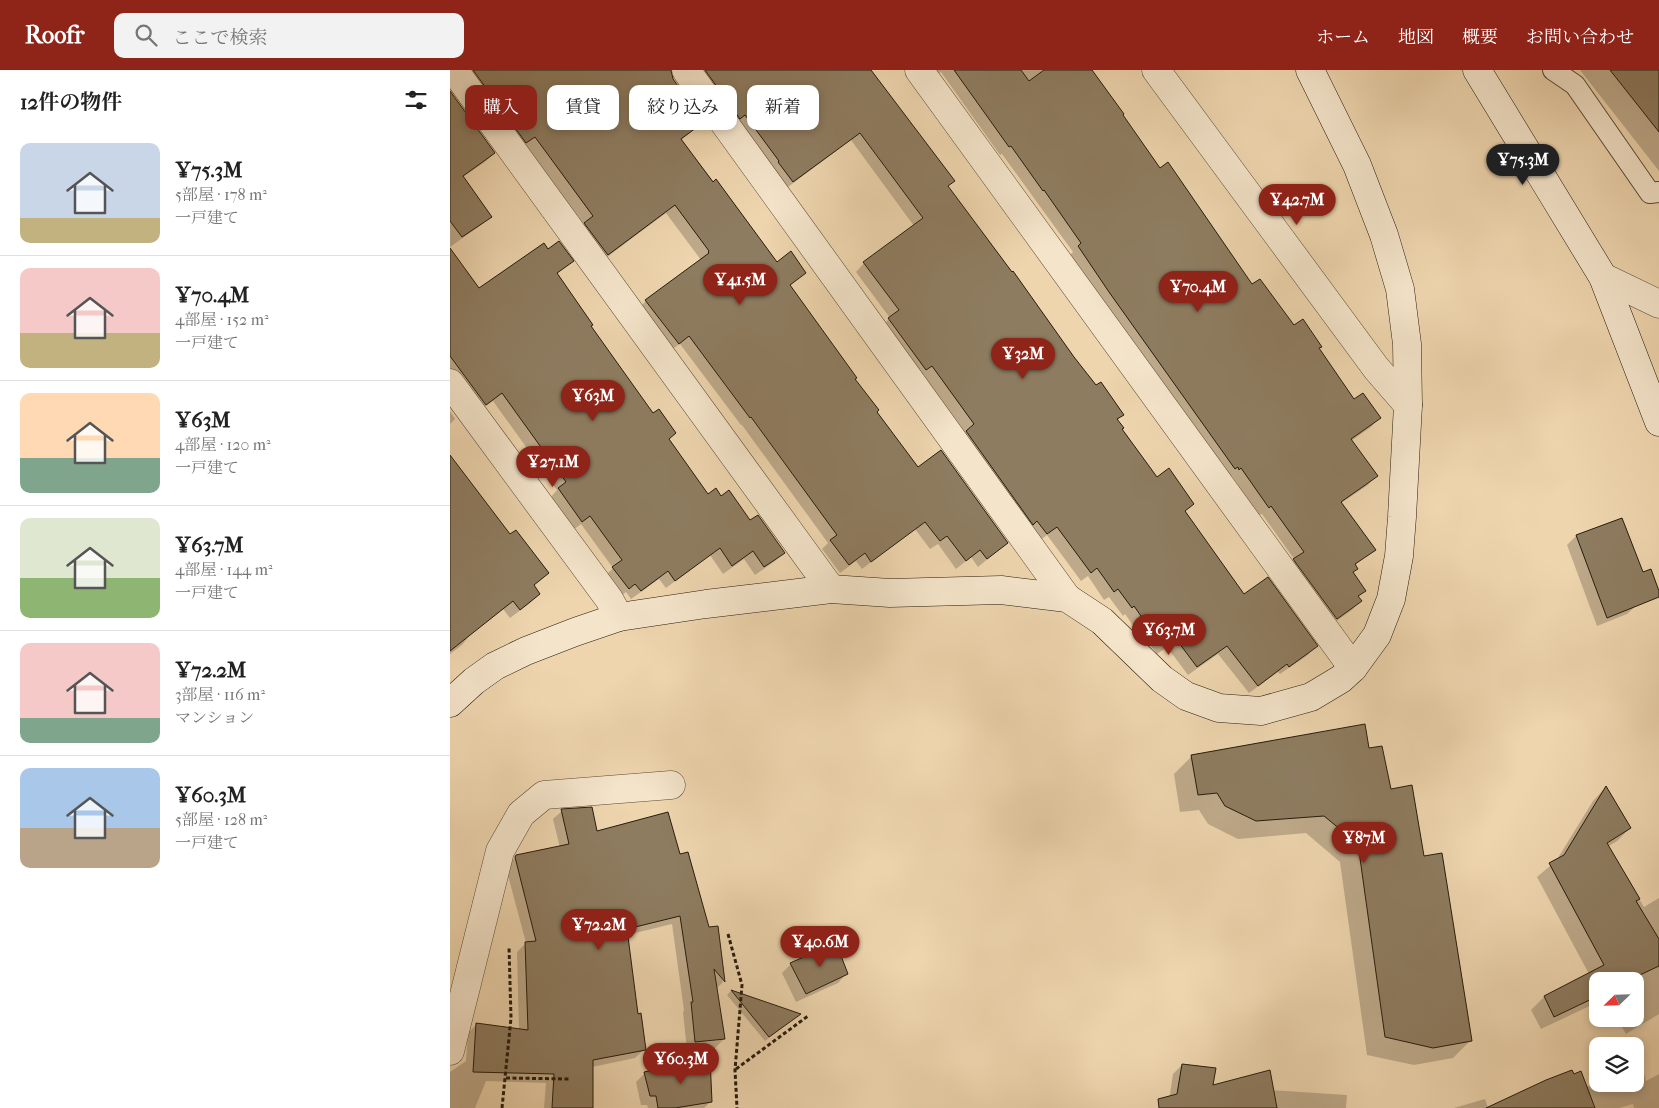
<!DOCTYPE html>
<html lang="ja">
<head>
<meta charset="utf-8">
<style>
  :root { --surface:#fff; --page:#f2f2f2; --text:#222; --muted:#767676; --line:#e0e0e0; --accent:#8f2418 }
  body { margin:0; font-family:"IM FELL French Canon","Noto Serif JP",serif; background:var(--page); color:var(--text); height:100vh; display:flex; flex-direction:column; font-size:19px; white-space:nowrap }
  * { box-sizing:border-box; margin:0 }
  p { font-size:16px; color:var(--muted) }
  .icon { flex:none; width:28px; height:28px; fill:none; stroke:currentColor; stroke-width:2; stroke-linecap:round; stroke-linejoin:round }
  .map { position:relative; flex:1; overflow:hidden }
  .panel { display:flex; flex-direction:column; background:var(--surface); width:450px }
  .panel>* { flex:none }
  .hud { position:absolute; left:15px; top:15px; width:475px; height:45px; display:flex; gap:10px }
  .needle { width:32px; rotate:247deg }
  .buttons { position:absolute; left:1139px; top:902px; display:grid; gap:10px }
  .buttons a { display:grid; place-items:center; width:55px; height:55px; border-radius:10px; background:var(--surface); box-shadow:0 2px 8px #0003; font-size:25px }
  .price { position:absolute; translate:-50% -42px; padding:0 11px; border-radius:18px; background:var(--accent); color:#fff; font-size:16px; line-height:32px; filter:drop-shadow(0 1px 2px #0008) }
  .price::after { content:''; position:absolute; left:50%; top:30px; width:15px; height:11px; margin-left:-8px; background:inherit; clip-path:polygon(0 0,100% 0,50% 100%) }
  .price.active { background:#222; color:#fff }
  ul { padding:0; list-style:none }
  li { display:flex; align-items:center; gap:15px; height:125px; padding:0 20px }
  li+li { border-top:1px solid var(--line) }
  li span { display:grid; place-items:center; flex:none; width:140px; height:100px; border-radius:10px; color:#555 }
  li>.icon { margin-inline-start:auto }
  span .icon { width:60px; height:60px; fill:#fffc; stroke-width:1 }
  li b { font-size:21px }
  h2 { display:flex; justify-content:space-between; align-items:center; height:60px; padding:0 20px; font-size:21px }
  .tag { padding:0 18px; border-radius:10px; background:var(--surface); box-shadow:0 2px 8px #0003; font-size:18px; line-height:45px }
  .tag.active { background:var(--accent); color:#fff }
  header { display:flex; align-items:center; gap:30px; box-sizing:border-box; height:70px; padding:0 25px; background:var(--accent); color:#fff }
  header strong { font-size:24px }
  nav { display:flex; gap:28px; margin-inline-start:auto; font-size:18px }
  .search { width:350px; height:45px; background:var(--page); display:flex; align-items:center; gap:12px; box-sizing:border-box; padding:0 18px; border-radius:10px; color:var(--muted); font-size:19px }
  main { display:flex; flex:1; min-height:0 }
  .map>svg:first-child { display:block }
</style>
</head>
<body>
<header>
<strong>Roofr</strong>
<div class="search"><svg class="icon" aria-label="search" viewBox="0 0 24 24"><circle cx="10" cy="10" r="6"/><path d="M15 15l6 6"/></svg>ここで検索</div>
<nav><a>ホーム</a><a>地図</a><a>概要</a><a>お問い合わせ</a></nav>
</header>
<main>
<section class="panel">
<h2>12件の物件<svg class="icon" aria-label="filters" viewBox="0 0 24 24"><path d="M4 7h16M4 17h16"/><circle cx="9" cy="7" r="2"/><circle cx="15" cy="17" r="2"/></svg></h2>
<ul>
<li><span style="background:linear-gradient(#c9d6e8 75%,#c2b280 0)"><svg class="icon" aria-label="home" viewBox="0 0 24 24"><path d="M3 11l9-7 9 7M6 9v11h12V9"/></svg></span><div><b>¥75.3M</b><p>5部屋 · 178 m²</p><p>一戸建て</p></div></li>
<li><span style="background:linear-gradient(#f6c9c9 65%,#c2b280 0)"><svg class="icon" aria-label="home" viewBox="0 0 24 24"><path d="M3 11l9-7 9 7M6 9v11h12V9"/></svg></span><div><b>¥70.4M</b><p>4部屋 · 152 m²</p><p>一戸建て</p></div></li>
<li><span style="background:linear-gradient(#ffd9b3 65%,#7fa58c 0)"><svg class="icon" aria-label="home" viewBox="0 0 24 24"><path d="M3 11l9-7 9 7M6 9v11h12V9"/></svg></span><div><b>¥63M</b><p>4部屋 · 120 m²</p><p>一戸建て</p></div></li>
<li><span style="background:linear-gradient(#dfe7d0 60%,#8fb573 0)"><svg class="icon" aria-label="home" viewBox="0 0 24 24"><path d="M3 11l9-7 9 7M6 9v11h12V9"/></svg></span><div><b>¥63.7M</b><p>4部屋 · 144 m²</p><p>一戸建て</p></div></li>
<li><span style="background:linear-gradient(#f6c9c9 75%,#7fa58c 0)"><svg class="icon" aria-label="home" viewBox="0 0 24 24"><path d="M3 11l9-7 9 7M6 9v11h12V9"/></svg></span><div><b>¥72.2M</b><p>3部屋 · 116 m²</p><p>マンション</p></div></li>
<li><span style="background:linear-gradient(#a9c7e8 60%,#b9a48a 0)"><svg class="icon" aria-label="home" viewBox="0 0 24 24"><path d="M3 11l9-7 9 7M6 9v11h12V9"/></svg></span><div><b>¥60.3M</b><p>5部屋 · 128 m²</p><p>一戸建て</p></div></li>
</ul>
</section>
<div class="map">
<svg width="1209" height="1038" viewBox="0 0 1209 1038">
  <rect width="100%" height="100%" fill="#eed5ae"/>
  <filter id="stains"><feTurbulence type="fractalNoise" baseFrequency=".004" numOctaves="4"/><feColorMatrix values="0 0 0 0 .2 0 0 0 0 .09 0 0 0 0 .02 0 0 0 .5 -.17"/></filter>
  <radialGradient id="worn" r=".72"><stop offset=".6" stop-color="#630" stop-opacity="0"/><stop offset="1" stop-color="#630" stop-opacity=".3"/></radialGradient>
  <g fill="#0003">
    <polygon points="20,0 195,0 222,10 253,52 231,70 327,193 355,202 340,216 425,342 467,398 557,473 528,497 521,487 506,499 488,474 480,479 465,459 412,499 406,491 390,503 372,479 378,473 292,355 291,355 230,274 219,281 188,239 196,231 251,190 216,143 149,193 126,162 134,154 75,75 67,81"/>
    <polygon points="241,0 420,0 497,117 623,287 646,317 672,345 667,351 671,359 706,409 742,434 734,442 794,526 866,576 858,585 830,604 828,602 799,623 768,584 738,605 717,577 707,584 691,562 689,564 675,544 673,546 659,527 654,530 638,506 631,511 597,465 588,472 508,371 516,363 473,304 467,308 430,258 440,248 406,202 414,193 464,156 401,70 334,120"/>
    <polygon points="481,0 641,0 710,100 802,216 868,279 904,331 929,348 921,357 901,371 926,406 918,415 891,433 924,480 904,496 902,503 914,521 908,528 910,531 902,540 878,557 836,499 845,490 812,444 809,445 782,406 780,407 620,185 623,182 552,84 550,85 491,2 485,6"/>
    <polygon points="1130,0 1209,0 1209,101"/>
    <polygon points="0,23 44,83 35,92 13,107 40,147 31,155 0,177"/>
    <polygon points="0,180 29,219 98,181 122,191 106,205 140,256 257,426 271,427 334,483 325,491 305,505 294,489 273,504 260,485 216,518 209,509 181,529 176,522 170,527 154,507 163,498 131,454 123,460 100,428 107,420 43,331 26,343 0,307"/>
    <polygon points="0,341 5,349 0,354"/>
    <polygon points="0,387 60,466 97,503 83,516 89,523 80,533 60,548 53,539 20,565 12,575 0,584"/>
    <polygon points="1126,466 1187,535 1177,544 1147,556 1117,475"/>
    <polygon points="914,656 918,680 973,788 1021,970 1003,988 964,995 917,985 890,792 856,763 788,769 758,754 749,740 730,742 724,704 741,687"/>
    <polygon points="1155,718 1180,758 1167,771 1157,777 1194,837 1209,828 1209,944 1176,964 1167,949 1185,949 1185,911 1148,911 1148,932 1091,959 1081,940 1094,927 1139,904 1087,807 1106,791 1143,731"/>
    <polygon points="112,741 146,762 229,785 258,858 267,857 273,912 266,919 274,969 265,978 237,980 233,942 234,940 222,854 177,865 187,945 194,980 185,988 142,997 141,1038 94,1038 96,1013 36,1011 25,1038 0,1038 0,1002 16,991 18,963 27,954 69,960 67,882 76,873 56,798 66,786 110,778 103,749"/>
    <polygon points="341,894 397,903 388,913 346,932 332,903"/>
    <polygon points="281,921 349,945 315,971 277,925"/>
    <polygon points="732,995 761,1016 897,1025 896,1038 718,1038 723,1004"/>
    <polygon points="1192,996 1196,1011 1209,1004 1209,1038 1184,1038 1183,1034 1169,1038 1039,1038 1136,1017 1148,1012 1148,1014 1185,1014 1185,997"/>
    <polygon points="195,1003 261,1031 254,1038 198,1038 197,1035 191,1035 186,1012"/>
    <polygon points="1035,1029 1038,1038 1004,1038"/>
  </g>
  <g fill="#8e7c60" stroke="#261b0c">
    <polygon points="23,0 221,0 223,9 254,52 231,69 263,112 266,109 327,192 341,181 356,203 340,215 407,308 405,309 429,340 427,342 468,397 491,380 558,473 537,489 530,480 516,491 497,466 490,471 475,452 421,492 415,483 399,495 380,470 387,465 301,347 300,348 239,266 229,274 195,230 259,183 258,182 259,181 225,135 158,185 134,153 143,146 85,67 76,73"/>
    <polygon points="255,0 421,0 505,111 498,116 562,202 563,201 624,287 646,315 651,312 674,345 667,349 674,358 672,359 707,407 719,398 744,434 735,441 794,524 818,507 868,576 839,597 837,594 808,616 777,576 747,597 726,569 716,576 700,554 698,556 684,536 682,538 668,519 664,522 647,498 641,503 607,457 597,464 587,451 583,455 516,361 524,354 482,296 476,300 438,248 449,240 413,192 473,148 410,63 343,112 328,92 329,91 295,45 290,49"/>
    <polygon points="504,0 571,0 579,11 594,0 642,0 674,44 673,45 710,98 718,92 802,214 810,209 844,255 853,249 872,277 869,278 904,329 913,323 931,348 901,369 928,406 891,432 926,480 905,494 908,499 903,502 916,521 908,526 912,531 887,549 843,489 854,482 821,436 819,438 791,398 789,400 788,397 785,399 659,222 628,176 631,173 594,120 593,121 561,76 559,77"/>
    <polygon points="1160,0 1209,0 1209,62"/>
    <polygon points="0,21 45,83 13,106 42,147 12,167 0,151"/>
    <polygon points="109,171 124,191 107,203 143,255 141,256 203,343 209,339 226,363 219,369 258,424 266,418 271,426 279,420 300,450 308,445 335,483 314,497 303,481 282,496 270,478 225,511 218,501 191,521 185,514 179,519 162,497 172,490 140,446 132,452 108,418 116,412 52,323 36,335 0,286 0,178 29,218 94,173 98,179"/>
    <polygon points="0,385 60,464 66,460 99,503 84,515 90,524 70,540 63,531 0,581"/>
    <polygon points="1172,448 1193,502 1201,499 1209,521 1209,527 1157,548 1126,465"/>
    <polygon points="915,654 919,678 932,676 941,719 962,715 974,786 992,783 1022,971 983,978 935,967 908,774 874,746 806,751 775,736 767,723 748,725 741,685"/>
    <polygon points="1156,716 1181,758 1157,773 1190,829 1186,831 1209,869 1209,896 1177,911 1148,911 1148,926 1104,947 1094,926 1154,895 1099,793 1114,785"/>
    <polygon points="142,737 147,761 218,742 230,784 238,782 259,857 268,856 275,912 264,899 275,969 245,972 241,932 243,932 230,846 177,859 188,944 191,943 196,980 143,990 143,1038 102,1038 104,1004 23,1002 26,953 78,960 75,872 86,871 65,787 66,785 119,774 111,739"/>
    <polygon points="386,873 398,904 356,924 340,893"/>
    <polygon points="281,920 351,944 319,967"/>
    <polygon points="260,988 262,1032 225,1038 208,1038 206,1026 200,1026 194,1002"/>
    <polygon points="732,994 766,998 763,1015 820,1000 827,1038 709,1038 708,1029 727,1024"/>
    <polygon points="1122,1000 1124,1004 1131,1001 1145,1038 1036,1038 1096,1010"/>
  </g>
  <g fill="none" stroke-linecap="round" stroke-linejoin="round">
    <defs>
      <polyline id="lane" points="1103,0 1125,15 1200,123 1209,122"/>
      <g id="street">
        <polyline points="4,0 381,519"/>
        <polyline points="236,0 617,528"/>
        <polyline points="469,0 903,598"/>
        <polyline points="706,0 926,298 958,335"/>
        <polyline points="1153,207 1209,234"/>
        <polyline points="0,313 159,529 169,547"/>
        <polyline points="0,981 50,781 71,744 94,725 221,715"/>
      </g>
      <g id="secondary">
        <polyline points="1027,0 1153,207 1209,352"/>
        <polyline points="0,633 24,611 45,596 76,581 125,562 169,547 256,534 381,519 440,523 551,520 617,528 652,551 712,609 736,626 769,638 811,641 861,627 891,609 903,598 927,565 941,529 949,486 952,447 958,335 957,274 950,219 934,165 907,95 860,0"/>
      </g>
    </defs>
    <use href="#lane" stroke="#584a34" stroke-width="22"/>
    <use href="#street" stroke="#584a34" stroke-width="29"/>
    <use href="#secondary" stroke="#261b0c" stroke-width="29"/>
    <g stroke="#261b0c" stroke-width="3" stroke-dasharray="4 2.5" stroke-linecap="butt">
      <polyline points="278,864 292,915 285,1000 287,1038"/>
      <polyline points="286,999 358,946"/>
      <polyline points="56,1008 119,1009"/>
      <polyline points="52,1038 61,948 59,877"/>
    </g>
    <use href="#lane" stroke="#f4e4ca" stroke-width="20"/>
    <use href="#street" stroke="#f4e4ca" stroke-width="28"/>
    <use href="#secondary" stroke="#f4e4ca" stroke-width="28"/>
  </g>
  <rect width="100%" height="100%" filter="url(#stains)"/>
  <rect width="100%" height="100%" fill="url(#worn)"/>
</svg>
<div class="buttons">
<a><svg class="needle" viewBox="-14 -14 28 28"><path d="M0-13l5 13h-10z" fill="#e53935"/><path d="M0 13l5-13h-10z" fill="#767676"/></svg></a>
<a><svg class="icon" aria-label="layers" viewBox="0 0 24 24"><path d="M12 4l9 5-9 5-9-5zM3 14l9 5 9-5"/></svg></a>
</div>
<b class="price active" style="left:1073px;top:116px">¥75.3M</b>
<b class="price" style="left:847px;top:156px">¥42.7M</b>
<b class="price" style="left:290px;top:236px">¥41.5M</b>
<b class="price" style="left:748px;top:243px">¥70.4M</b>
<b class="price" style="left:573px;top:310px">¥32M</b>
<b class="price" style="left:143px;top:352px">¥63M</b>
<b class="price" style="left:103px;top:418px">¥27.1M</b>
<b class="price" style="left:719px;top:586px">¥63.7M</b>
<b class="price" style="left:914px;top:794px">¥87M</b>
<b class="price" style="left:149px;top:881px">¥72.2M</b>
<b class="price" style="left:370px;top:898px">¥40.6M</b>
<b class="price" style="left:231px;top:1015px">¥60.3M</b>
<div class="hud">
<a class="tag active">購入</a>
<a class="tag">賃貸</a>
<a class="tag">絞り込み</a>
<a class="tag">新着</a>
</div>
</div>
</main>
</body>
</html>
